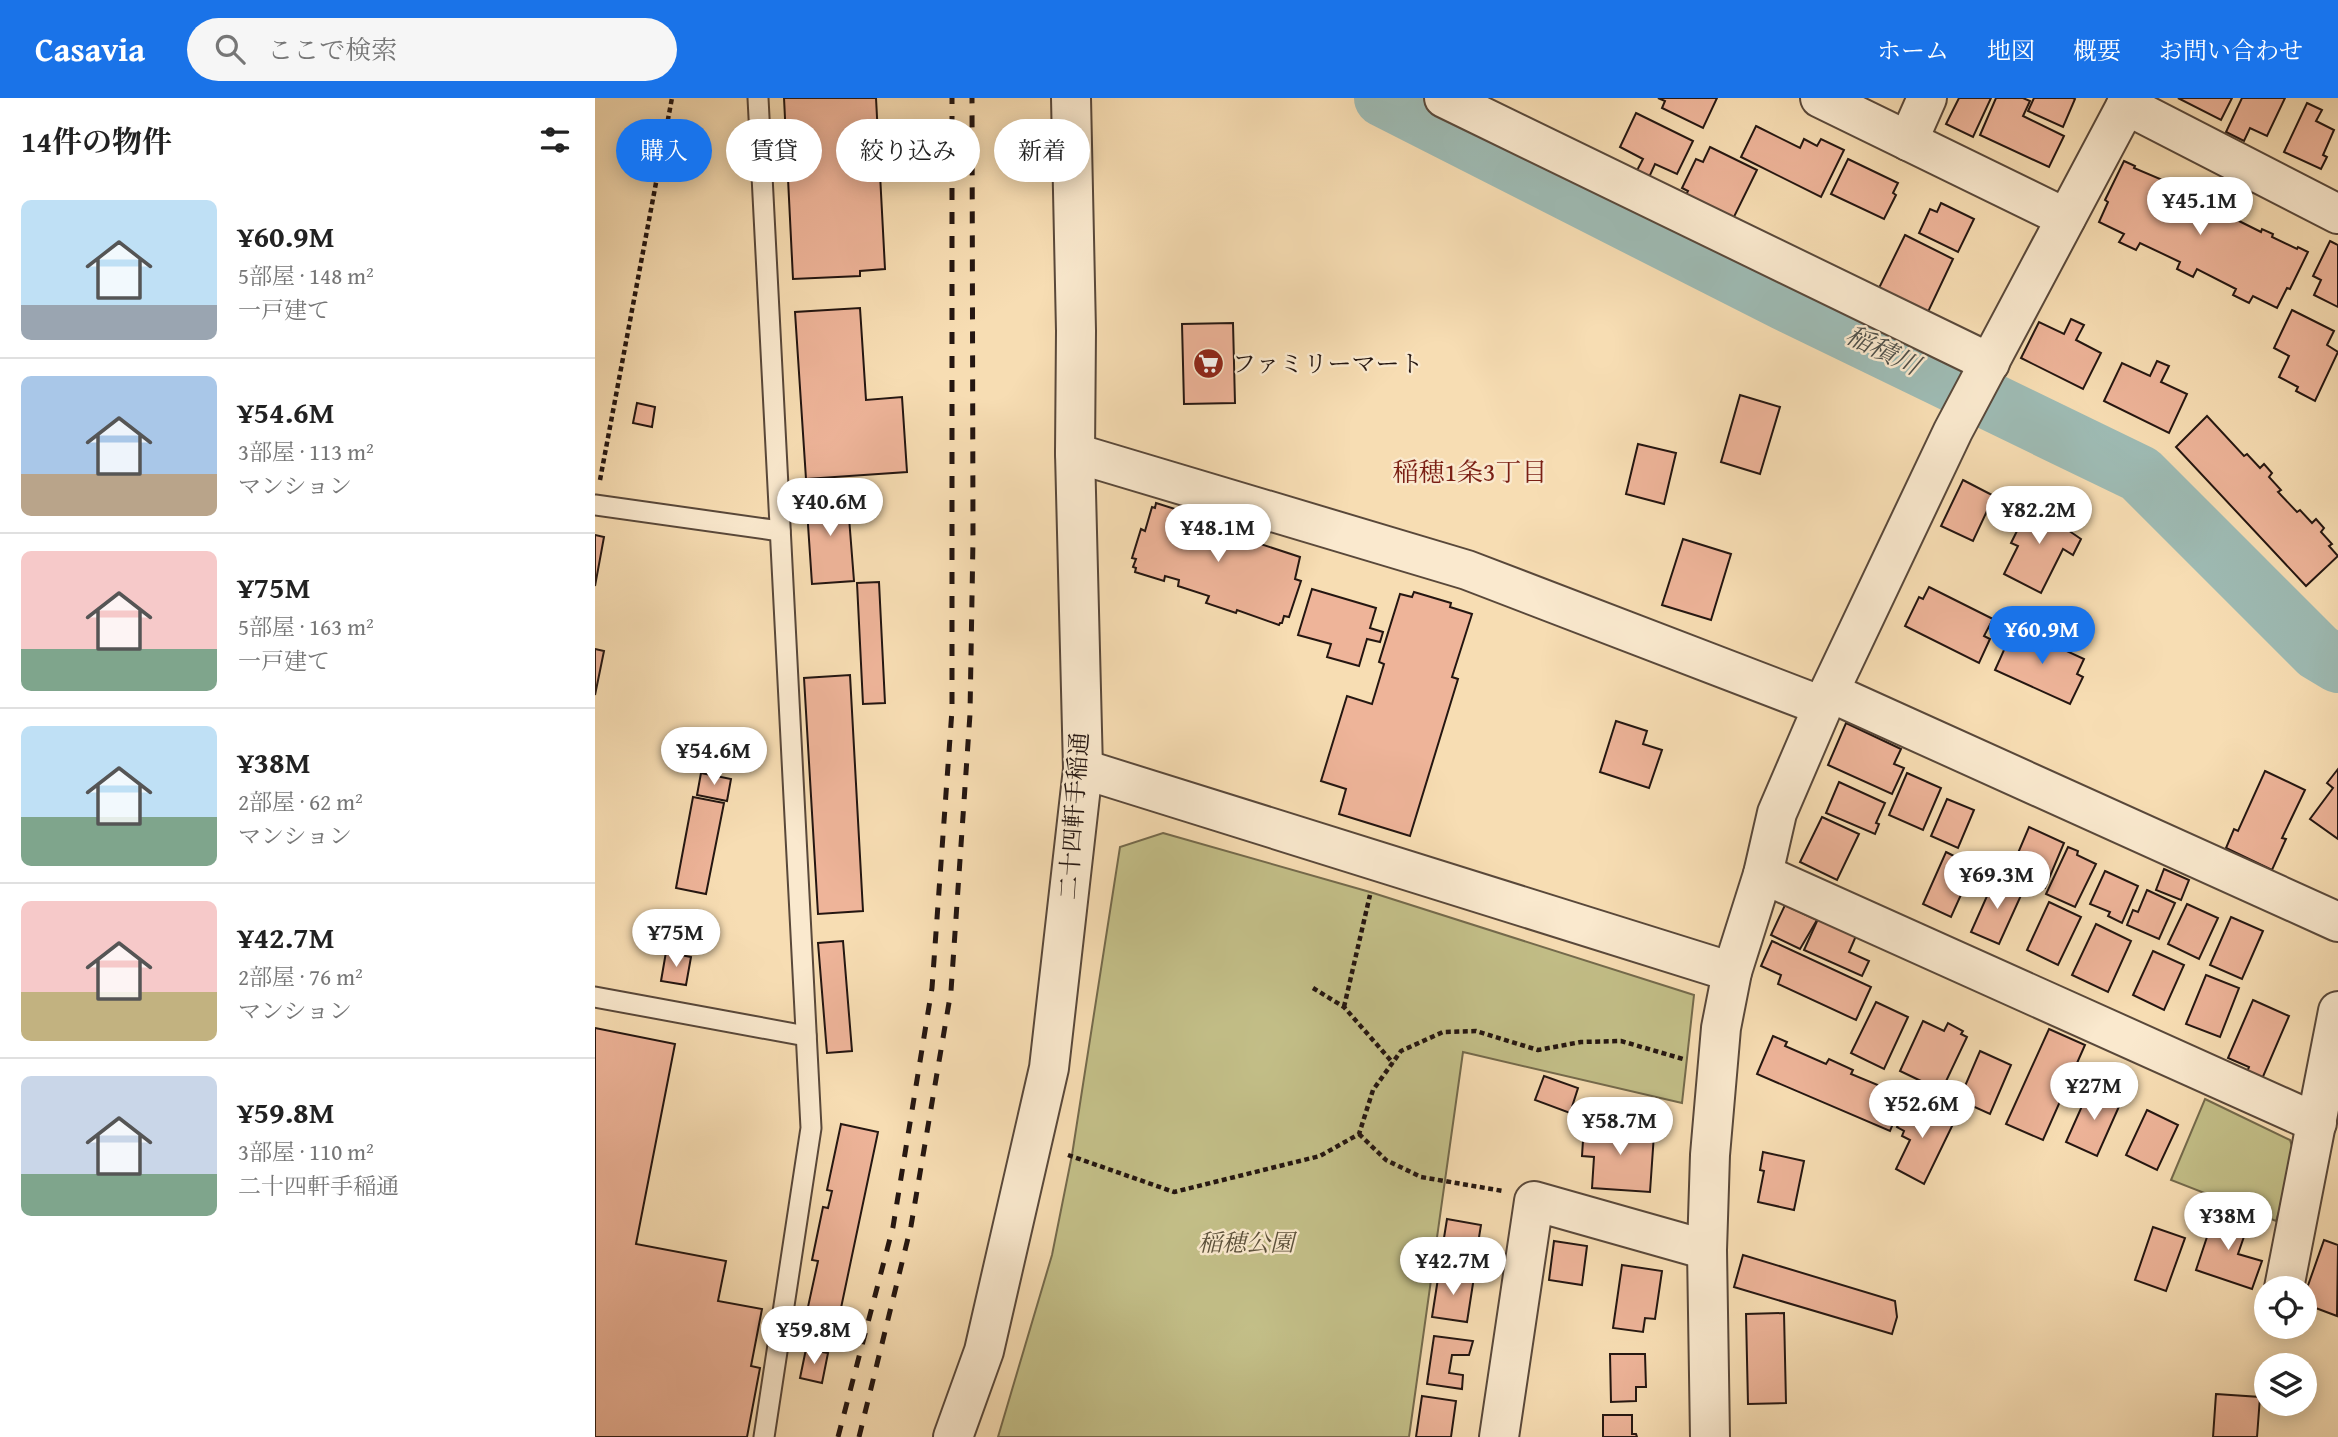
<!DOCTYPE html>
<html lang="ja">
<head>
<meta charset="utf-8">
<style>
  :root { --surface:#fff; --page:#f6f6f6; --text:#222; --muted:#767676; --line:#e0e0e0; --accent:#1a73e8 }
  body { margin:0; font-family:"Gentium Book Plus","Noto Serif JP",serif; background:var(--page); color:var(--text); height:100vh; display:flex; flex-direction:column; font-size:26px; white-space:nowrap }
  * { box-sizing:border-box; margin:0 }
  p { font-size:23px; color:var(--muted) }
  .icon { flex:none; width:38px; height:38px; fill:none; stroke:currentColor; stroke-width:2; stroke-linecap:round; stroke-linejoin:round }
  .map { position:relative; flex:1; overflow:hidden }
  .drawer { display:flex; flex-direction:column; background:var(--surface); width:595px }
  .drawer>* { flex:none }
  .guide { position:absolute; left:21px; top:21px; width:665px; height:63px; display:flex; gap:14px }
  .buttons { position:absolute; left:1659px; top:1178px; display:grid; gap:14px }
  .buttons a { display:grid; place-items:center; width:63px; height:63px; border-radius:50%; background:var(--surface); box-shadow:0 4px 18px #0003; font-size:35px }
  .price { position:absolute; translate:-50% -60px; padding:0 16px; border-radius:24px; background:#fff; color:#222; font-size:23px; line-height:46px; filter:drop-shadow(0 2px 4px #0008) }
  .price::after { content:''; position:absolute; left:50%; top:42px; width:21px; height:16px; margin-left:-10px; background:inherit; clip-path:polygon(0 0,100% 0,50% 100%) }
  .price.on { background:var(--accent); color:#fff }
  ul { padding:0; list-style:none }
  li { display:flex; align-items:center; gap:21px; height:175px; padding:0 21px }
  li+li { border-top:2px solid var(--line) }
  li span { display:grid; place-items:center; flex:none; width:196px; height:140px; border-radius:10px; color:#555 }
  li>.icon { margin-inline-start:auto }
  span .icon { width:84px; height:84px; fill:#fffc; stroke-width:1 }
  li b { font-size:30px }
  h2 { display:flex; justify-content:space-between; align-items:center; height:84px; padding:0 21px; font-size:30px }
  .tag { padding:0 24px; border-radius:32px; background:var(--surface); box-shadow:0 4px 18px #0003; font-size:24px; line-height:63px }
  .tag.on { background:var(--accent); color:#fff }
  header { display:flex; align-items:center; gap:42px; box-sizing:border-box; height:98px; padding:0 35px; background:var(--accent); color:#fff }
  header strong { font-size:33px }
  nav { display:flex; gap:38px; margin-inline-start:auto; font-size:24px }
  .search { width:490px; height:63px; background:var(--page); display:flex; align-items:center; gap:18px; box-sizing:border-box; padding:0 24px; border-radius:38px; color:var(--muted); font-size:26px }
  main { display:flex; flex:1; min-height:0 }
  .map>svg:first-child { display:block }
</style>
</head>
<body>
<header>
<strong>Casavia</strong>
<div class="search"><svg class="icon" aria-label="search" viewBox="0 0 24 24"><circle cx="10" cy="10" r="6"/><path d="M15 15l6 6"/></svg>ここで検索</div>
<nav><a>ホーム</a><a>地図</a><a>概要</a><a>お問い合わせ</a></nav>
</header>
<main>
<section class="drawer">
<h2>14件の物件<svg class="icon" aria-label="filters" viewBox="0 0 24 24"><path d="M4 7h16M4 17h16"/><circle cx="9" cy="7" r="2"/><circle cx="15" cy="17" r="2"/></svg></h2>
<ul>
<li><span style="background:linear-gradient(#bfe0f5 75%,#9aa5b1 0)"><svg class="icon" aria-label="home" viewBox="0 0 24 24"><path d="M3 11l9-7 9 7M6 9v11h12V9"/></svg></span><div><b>¥60.9M</b><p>5部屋 · 148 m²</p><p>一戸建て</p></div></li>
<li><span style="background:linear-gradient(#a9c7e8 70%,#b9a48a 0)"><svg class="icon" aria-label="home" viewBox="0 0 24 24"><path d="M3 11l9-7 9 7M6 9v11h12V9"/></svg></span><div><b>¥54.6M</b><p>3部屋 · 113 m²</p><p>マンション</p></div></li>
<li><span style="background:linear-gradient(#f6c9c9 70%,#7fa58c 0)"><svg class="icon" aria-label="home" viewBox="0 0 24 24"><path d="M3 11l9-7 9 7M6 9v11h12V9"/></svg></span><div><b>¥75M</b><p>5部屋 · 163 m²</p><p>一戸建て</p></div></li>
<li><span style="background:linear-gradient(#bfe0f5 65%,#7fa58c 0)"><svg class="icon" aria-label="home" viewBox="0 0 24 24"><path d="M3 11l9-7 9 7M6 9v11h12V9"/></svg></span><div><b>¥38M</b><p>2部屋 · 62 m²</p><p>マンション</p></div></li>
<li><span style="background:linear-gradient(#f6c9c9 65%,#c2b280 0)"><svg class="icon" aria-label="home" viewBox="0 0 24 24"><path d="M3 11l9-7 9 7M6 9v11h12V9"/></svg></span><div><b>¥42.7M</b><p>2部屋 · 76 m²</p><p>マンション</p></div></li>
<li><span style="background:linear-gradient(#c9d6e8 70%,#7fa58c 0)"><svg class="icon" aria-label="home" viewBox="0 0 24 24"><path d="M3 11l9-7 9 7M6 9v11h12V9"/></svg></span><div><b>¥59.8M</b><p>3部屋 · 110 m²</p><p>二十四軒手稲通</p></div></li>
</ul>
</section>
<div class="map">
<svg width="1743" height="1339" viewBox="0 0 1743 1339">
  <rect width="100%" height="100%" fill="#f7ddb3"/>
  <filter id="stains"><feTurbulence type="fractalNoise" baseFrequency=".00286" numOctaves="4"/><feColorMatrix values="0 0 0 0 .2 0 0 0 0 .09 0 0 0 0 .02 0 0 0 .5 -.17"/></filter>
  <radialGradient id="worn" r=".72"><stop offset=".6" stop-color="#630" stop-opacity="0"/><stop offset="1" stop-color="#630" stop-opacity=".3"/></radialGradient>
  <g fill="#c3bf88" stroke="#746a4c" stroke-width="2">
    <polygon points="568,735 775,794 1099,897 1087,1005 868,954 814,1339 403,1339 457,1157 477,1057 525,749"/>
    <polygon points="1610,1001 1695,1042 1701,1061 1681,1123 1576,1082"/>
  </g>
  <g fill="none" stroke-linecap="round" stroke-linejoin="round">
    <polyline stroke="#9ebbb4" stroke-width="58" points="788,0 1190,204 1545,376 1723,554 1743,566"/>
  </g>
  <g fill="#eeb499" stroke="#241611" stroke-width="2">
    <polygon points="189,0 281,0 290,171 265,173 265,178 198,181"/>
    <polygon points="1063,0 1122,0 1108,30 1067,10 1070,3"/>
    <polygon points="1364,0 1396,0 1378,39 1351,26"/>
    <polygon points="1401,0 1428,0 1435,3 1428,18 1469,38 1454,69 1385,37"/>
    <polygon points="1439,0 1478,0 1480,1 1468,29 1433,13"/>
    <polygon points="1583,0 1637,0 1626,22"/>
    <polygon points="1647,0 1690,0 1672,38 1655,30 1649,43 1631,34"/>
    <polygon points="1712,5 1727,12 1721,23 1739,32 1728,57 1732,59 1726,71 1689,54"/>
    <polygon points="1041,15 1098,43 1082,76 1060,66 1051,86 1038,80 1048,61 1025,49"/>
    <polygon points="1161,28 1205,50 1209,41 1222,48 1226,41 1249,52 1226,99 1146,59"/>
    <polygon points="1115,49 1162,72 1134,129 1086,106 1093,93 1087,90 1101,61 1108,64"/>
    <polygon points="1253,61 1303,85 1298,95 1301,97 1289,121 1236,96"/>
    <polygon points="1529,63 1540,68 1539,70 1577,86 1576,89 1610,106 1611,103 1634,114 1632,117 1666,134 1667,131 1678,136 1677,139 1702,151 1703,149 1713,154 1695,191 1692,190 1682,210 1658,198 1654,205 1638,197 1641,191 1602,171 1598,179 1582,171 1585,164 1545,145 1541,152 1524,144 1529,136 1504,124 1513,104 1510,102"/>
    <polygon points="1346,105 1379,121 1363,154 1324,135 1335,111 1342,114"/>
    <polygon points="1310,137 1358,161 1332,216 1283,192"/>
    <polygon points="1735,143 1743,147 1743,209 1719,197 1726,182 1718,178"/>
    <polygon points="265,210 271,302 307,299 312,374 211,381 200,214"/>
    <polygon points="1697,212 1739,233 1732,247 1743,254 1720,303 1701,293 1703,289 1684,279 1694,258 1679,250"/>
    <polygon points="1476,221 1489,227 1481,242 1506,255 1488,291 1426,260 1444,224 1469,236"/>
    <polygon points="638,225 640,305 589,306 587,226"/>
    <polygon points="1562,263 1574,268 1566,284 1592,296 1574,335 1509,303 1527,265 1555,278"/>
    <polygon points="1145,297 1185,309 1165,376 1126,364"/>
    <polygon points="42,305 60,309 57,329 38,325"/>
    <polygon points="1612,318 1649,358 1652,356 1665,370 1669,366 1677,375 1674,379 1686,392 1683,394 1702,414 1705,412 1717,425 1721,421 1729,430 1726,434 1737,446 1734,448 1743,458 1711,488 1581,349"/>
    <polygon points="1043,346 1081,355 1069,406 1031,396"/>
    <polygon points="1368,382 1399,398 1378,443 1346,428"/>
    <polygon points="252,394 259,483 217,486 211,397"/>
    <polygon points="561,405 640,430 638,437 705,459 700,481 706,483 694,519 689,518 687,525 685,525 684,527 642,512 641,515 611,505 614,498 583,488 584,482 570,478 569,483 540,474 541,470 538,469 541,461 537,460 546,431 550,433 557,409 560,410"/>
    <polygon points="1429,405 1445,413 1448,405 1469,415 1464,426 1486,441 1478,457 1468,451 1446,495 1409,476 1423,448 1416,445 1428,421 1422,418"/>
    <polygon points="0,437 9,439 0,488"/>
    <polygon points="1088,441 1136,456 1116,522 1067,507"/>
    <polygon points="284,484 290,605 268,606 262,485"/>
    <polygon points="1334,489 1398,521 1389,538 1395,541 1384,565 1310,528 1324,499 1328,501"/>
    <polygon points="717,491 781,510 775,530 788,534 785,544 772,541 764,568 732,559 736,546 703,537"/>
    <polygon points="819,494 856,505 855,509 877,516 857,579 863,581 815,738 744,716 751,691 726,683 752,598 777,606 789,566 784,564 805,496 817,499"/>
    <polygon points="1424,531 1489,561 1482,576 1488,579 1475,606 1400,572 1413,543 1417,545"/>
    <polygon points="0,551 9,553 0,597"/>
    <polygon points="255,577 268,813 223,816 209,580"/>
    <polygon points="1021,623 1052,633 1048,646 1067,652 1054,690 1005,674"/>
    <polygon points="1251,625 1306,651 1299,666 1309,670 1297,696 1233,667"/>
    <polygon points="1743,671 1743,741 1715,721 1738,690 1732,685"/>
    <polygon points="1670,673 1710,692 1687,740 1691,741 1677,772 1631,750 1639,731 1643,733"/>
    <polygon points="106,675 136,681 132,703 102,697"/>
    <polygon points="1312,675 1346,690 1328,732 1294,717"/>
    <polygon points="1244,684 1290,705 1281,725 1284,726 1280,736 1231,715"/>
    <polygon points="98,699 129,705 111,796 81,790"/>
    <polygon points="1352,701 1379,712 1363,750 1336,738"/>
    <polygon points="1227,719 1264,736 1242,782 1205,764"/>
    <polygon points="1434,729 1469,745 1450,790 1415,774"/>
    <polygon points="1473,749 1483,753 1482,757 1501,766 1480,809 1451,796"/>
    <polygon points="1351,754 1379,768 1356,819 1328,806"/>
    <polygon points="1569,771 1594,782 1586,802 1561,792"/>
    <polygon points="1510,773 1543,788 1527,825 1513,818 1515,814 1495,806"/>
    <polygon points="1400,780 1428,793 1404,846 1376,834"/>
    <polygon points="1552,792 1580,805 1564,841 1532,827 1538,812 1543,814"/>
    <polygon points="1454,804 1486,819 1463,867 1432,852"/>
    <polygon points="1592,806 1623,820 1604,861 1573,846"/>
    <polygon points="1190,807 1222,822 1205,851 1176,837"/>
    <polygon points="1636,819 1668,833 1647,881 1615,867"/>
    <polygon points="1223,821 1261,838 1254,854 1274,863 1267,878 1209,852"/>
    <polygon points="1501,826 1536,843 1513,894 1477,877"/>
    <polygon points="248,843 257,953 232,955 223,845"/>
    <polygon points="1177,843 1276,889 1261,922 1183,886 1186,877 1166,868"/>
    <polygon points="1558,853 1589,867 1569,912 1538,897"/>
    <polygon points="71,854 96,859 91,887 66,883"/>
    <polygon points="1611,877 1644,890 1625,939 1591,926"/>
    <polygon points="1658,902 1694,918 1667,981 1652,974 1654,969 1633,960"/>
    <polygon points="1281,904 1313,919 1289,971 1256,955"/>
    <polygon points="1328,923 1349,933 1353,925 1368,933 1366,936 1372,939 1345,996 1324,986 1326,983 1305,973"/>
    <polygon points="0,930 80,946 41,1146 131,1163 123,1203 167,1211 156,1268 165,1270 152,1339 0,1339"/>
    <polygon points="1454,931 1490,947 1448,1042 1411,1026"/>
    <polygon points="1178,938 1192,944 1190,948 1231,966 1234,961 1258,972 1256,976 1297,993 1299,989 1311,994 1295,1033 1162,976"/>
    <polygon points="1385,953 1416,967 1395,1016 1364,1002"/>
    <polygon points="949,978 983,990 975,1015 940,1002"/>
    <polygon points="1495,990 1526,1004 1502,1058 1471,1044"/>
    <polygon points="1315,1002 1360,1022 1329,1086 1301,1071 1315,1042 1307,1038 1309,1033 1302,1029"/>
    <polygon points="1552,1012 1583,1027 1562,1072 1531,1057"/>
    <polygon points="246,1026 283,1034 238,1248 206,1241 223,1163 217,1162 228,1109 233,1110 237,1093 232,1092"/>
    <polygon points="989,1027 1055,1032 1055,1035 1059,1036 1055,1094 997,1090 999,1059 987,1058"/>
    <polygon points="1168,1054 1209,1063 1199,1112 1163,1104 1169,1073 1165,1072"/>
    <polygon points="1621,1112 1654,1124 1643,1156 1667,1163 1657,1191 1601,1172"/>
    <polygon points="852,1121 886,1127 879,1170 845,1165"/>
    <polygon points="1558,1129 1590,1140 1571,1193 1540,1182"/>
    <polygon points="1729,1142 1743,1147 1742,1218 1710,1206 1710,1196"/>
    <polygon points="959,1143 992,1148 987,1187 954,1182"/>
    <polygon points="1148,1157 1300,1203 1302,1219 1297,1236 1139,1189"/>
    <polygon points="1027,1167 1067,1173 1060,1221 1050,1220 1048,1234 1018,1230"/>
    <polygon points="844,1174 879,1179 872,1224 837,1219"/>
    <polygon points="1189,1215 1191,1305 1153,1306 1151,1216"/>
    <polygon points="839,1238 878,1243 874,1257 857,1257 854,1275 868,1277 867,1291 832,1286"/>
    <polygon points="211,1251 233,1255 227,1285 205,1280"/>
    <polygon points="1015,1256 1050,1256 1051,1289 1041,1289 1041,1303 1016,1304"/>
    <polygon points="1621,1296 1665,1299 1662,1339 1618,1339"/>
    <polygon points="827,1298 861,1303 856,1339 821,1339"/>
    <polygon points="1008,1317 1037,1317 1037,1336 1041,1336 1042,1339 1008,1339"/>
  </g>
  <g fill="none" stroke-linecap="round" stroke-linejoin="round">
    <defs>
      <g id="service">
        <polyline points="163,0 216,1030 169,1339"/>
        <polyline points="0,407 185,433"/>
        <polyline points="0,899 211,938"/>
      </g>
      <g id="minor">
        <polyline points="849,0 1395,265"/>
        <polyline points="1225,0 1471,120"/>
        <polyline points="1531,7 1743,116"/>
        <polyline points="1313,43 1332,0"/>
        <polyline points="480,355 872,472 1227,608"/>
        <polyline points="1234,594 1743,824"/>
        <polyline points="488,671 1137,874"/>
        <polyline points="1168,776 1722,1025"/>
        <polyline points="1689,1190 1743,913"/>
        <polyline points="904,1339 939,1103 1112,1152"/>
        <polyline points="1115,1339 1112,1152 1115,1057 1126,930 1137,874 1168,776 1182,715 1234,594 1358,333 1535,0"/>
      </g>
      <polyline id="tertiary" points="358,1339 389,1253 454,970 488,671 480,355 481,233 476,0"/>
    </defs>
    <use href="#service" stroke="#59483a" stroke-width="23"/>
    <use href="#minor" stroke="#59483a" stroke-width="42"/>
    <use href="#tertiary" stroke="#59483a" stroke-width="42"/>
    <g stroke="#241611" stroke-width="4.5" stroke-dasharray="5 3.5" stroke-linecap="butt">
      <polyline points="5,382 77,0"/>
      <polyline points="718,890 749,909 798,965"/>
      <polyline points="749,909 775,797"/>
      <polyline points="764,1036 791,1062 826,1079 908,1093"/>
      <polyline points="473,1057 579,1094 725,1058 764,1036 778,992 806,953 848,934 881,933 943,952 986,944 1026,943 1088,961"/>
    </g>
    <use href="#service" stroke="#fae9ce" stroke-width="19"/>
    <use href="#minor" stroke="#fae9ce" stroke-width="38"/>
    <use href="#tertiary" stroke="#fae9ce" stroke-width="38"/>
    <g stroke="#241611" stroke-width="5" stroke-dasharray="12 12" stroke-linecap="butt">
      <polyline points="243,1339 298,1129 337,890 357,612 357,0"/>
      <polyline points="264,1339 316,1128 356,893 375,616 378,441 377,0"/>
    </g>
  </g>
  <defs>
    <symbol id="supermarket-disc" viewBox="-11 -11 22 22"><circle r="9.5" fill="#8f2418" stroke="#fae9ce"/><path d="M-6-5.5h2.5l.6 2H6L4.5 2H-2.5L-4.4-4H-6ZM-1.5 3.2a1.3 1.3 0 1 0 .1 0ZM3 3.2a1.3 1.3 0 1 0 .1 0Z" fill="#fff"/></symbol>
  </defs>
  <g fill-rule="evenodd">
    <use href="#supermarket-disc" x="596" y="248" width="35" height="35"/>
  </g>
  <g text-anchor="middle" stroke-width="5" stroke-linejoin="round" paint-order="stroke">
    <g font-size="24" fill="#241611" stroke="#fae9ce" text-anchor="start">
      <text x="637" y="274">ファミリーマート</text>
    </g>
    <g font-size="24" fill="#241611" stroke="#fae9ce">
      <text transform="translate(479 718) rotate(-86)" y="8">二十四軒手稲通</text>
    </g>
    <g font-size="24" font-style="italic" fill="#5c513b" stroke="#fae9ce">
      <text x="651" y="1153">稲穂公園</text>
    </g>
    <g font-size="26" font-style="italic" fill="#4f504a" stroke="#fae9ce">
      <text transform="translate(1288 252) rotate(26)" y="9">稲積川</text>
    </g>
    <g font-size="26" fill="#7a1f14" stroke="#fae9ce">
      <text x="875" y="383">稲穂1条3丁目</text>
    </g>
  </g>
  <rect width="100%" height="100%" filter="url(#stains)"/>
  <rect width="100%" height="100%" fill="url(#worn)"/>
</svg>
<div class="buttons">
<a><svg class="icon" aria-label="locate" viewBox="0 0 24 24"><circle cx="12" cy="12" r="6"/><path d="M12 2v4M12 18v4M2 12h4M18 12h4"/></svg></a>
<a><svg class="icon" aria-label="layers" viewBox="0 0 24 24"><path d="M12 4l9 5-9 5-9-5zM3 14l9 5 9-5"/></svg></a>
</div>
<b class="price" style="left:1605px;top:139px">¥45.1M</b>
<b class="price" style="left:235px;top:440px">¥40.6M</b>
<b class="price" style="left:1444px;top:448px">¥82.2M</b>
<b class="price" style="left:623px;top:466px">¥48.1M</b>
<b class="price on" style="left:1447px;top:568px">¥60.9M</b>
<b class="price" style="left:119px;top:689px">¥54.6M</b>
<b class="price" style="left:1402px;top:813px">¥69.3M</b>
<b class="price" style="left:81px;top:871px">¥75M</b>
<b class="price" style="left:1499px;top:1024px">¥27M</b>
<b class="price" style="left:1327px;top:1042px">¥52.6M</b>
<b class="price" style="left:1025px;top:1059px">¥58.7M</b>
<b class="price" style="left:1633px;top:1154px">¥38M</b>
<b class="price" style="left:858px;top:1199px">¥42.7M</b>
<b class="price" style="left:219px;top:1268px">¥59.8M</b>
<div class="guide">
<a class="tag on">購入</a>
<a class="tag">賃貸</a>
<a class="tag">絞り込み</a>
<a class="tag">新着</a>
</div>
</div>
</main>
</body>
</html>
